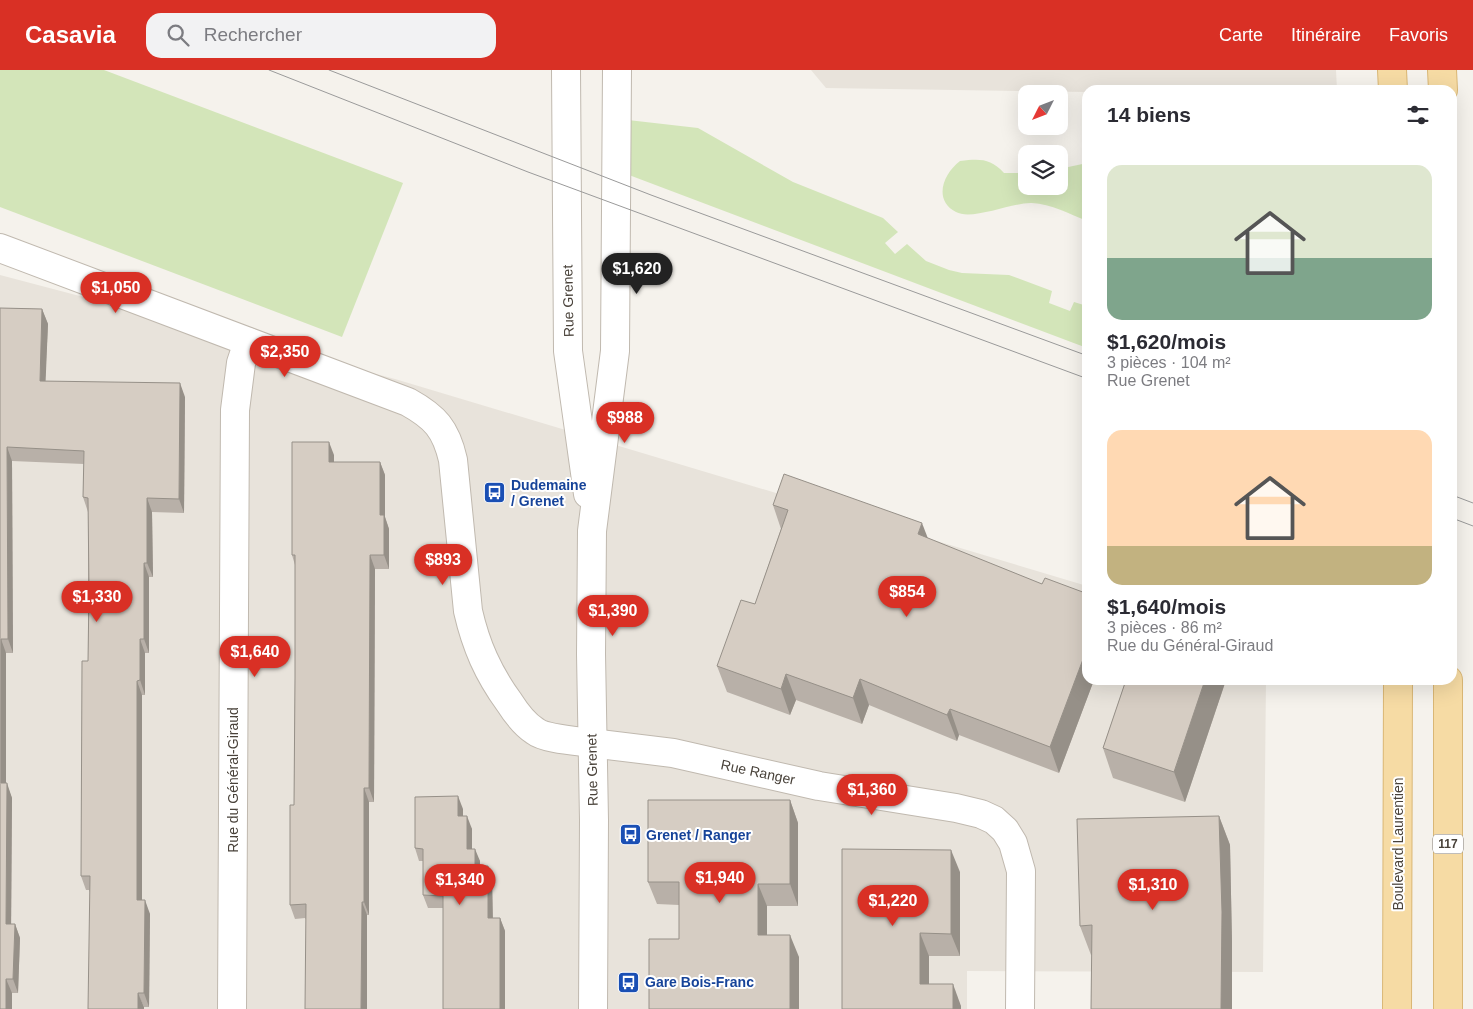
<!DOCTYPE html>
<html lang="fr">
<head>
<meta charset="utf-8">
<style>
  :root { --surface:#fff; --page:#f2f2f3; --text:#2b2b33; --muted:#7c7c81; --accent:#d93025 }
  body { margin:0; font-family:Helvetica,sans-serif; background:var(--page); color:var(--text); height:100vh; display:flex; flex-direction:column; font-size:19px; white-space:nowrap }
  * { box-sizing:border-box; margin:0 }
  p { font-size:16px; color:var(--muted) }
  .icon { flex:none; width:28px; height:28px; fill:none; stroke:currentColor; stroke-width:2; stroke-linecap:round; stroke-linejoin:round }
  .map { position:relative; flex:1; overflow:hidden }
  .sheet { position:absolute; left:1082px; top:15px; width:375px; height:600px; display:flex; flex-direction:column; background:var(--surface); border-radius:15px; box-shadow:0 5px 20px #0002 }
  .sheet>* { flex:none }
  .needle { width:32px; rotate:228deg }
  .buttons { position:absolute; left:1018px; top:15px; display:grid; gap:10px }
  .buttons a { display:grid; place-items:center; width:50px; height:50px; border-radius:10px; background:var(--surface); box-shadow:0 5px 20px #0002; font-size:25px }
  .price { position:absolute; translate:-50% -42px; padding:0 11px; border-radius:18px; background:var(--accent); color:#fff; font-size:16px; line-height:32px; filter:drop-shadow(0 1px 2px #0008) }
  .price::after { content:''; position:absolute; left:50%; top:30px; width:15px; height:11px; margin-left:-8px; background:inherit; clip-path:polygon(0 0,100% 0,50% 100%) }
  .price.active { background:#222; color:#fff }
  ul { padding:0; list-style:none }
  li { display:grid; align-content:center; gap:10px; height:265px; padding:0 25px }
  li span { display:grid; place-items:center; height:155px; border-radius:15px; color:#555 }
  li>.icon { margin-inline-start:auto }
  span .icon { width:90px; height:90px; fill:#fffc; stroke-width:1 }
  li b { font-size:21px }
  h2 { display:flex; justify-content:space-between; align-items:center; height:60px; padding:0 25px; font-size:21px }
  header { display:flex; align-items:center; gap:30px; box-sizing:border-box; height:70px; padding:0 25px; background:var(--accent); color:#fff }
  header strong { font-size:24px }
  nav { display:flex; gap:28px; margin-inline-start:auto; font-size:18px }
  .search { width:350px; height:45px; background:var(--page); display:flex; align-items:center; gap:12px; box-sizing:border-box; padding:0 18px; border-radius:15px; color:var(--muted); font-size:19px }
  .map>svg:first-child { display:block }
</style>
</head>
<body>
<header>
<strong>Casavia</strong>
<div class="search"><svg class="icon" aria-label="search" viewBox="0 0 24 24"><circle cx="10" cy="10" r="6"/><path d="M15 15l6 6"/></svg>Rechercher</div>
<nav><a>Carte</a><a>Itinéraire</a><a>Favoris</a></nav>
</header>
<div class="map">
<svg width="1473" height="939" viewBox="0 0 1473 939">
  <rect width="100%" height="100%" fill="#f5f2ec"/>
  <g fill="#e8e3db">
    <polygon points="811,0 1336,0 1337,20 1088,20 1087,22 826,18"/>
    <polygon points="0,205 395,309 1087,516 1088,610 1266,610 1263,902 967,901 967,939 0,939"/>
  </g>
  <g fill="#d3e5b9">
    <polygon points="0,0 104,0 403,113 342,267 0,137"/>
    <polygon points="628,50 698,58 793,112 883,148 898,162 885,173 895,184 907,174 926,191 949,200 962,203 1009,205 1052,221 1049,233 1070,241 1074,232 1087,236 1087,278 629,105"/>
    <path d="M960,91C980,89 990,88 1004,103H1026V116H1059V99L1087,93V151C1070,144 1051,134 1032,133C1013,132 972,151 956,142C933,130 943,104 960,91Z"/>
  </g>
  <g fill="none" stroke-linecap="round" stroke-linejoin="round">
    <defs>
      <g id="minor">
        <polyline points="591,673 673,683 819,716 956,738 981,744 994,750 1005,760 1013,773 1021,801 1020,939"/>
        <polyline points="232,939 235,340 241,293 248,272"/>
      </g>
      <g id="tertiary">
        <polyline points="566,0 568,281 588,424"/>
        <path d="M0,178L408,332C435,347 446,359 453,390L468,541C476,576 488,603 509,632C516,643 524,654 535,661C545,669 578,671 591,673"/>
        <polyline points="593,939 594,750 591,584 592,461 615,281 617,0"/>
      </g>
      <g id="primary">
        <polyline points="1392,0 1393,20"/>
        <polyline points="1442,0 1443,20"/>
        <polyline points="1448,610 1448,939"/>
        <polyline points="1397,939 1398,610"/>
      </g>
    </defs>
    <use href="#minor" stroke="#c0b9af" stroke-width="30"/>
    <use href="#tertiary" stroke="#c0b9af" stroke-width="30"/>
    <use href="#primary" stroke="#dab775" stroke-width="30"/>
    <use href="#minor" stroke="#fff" stroke-width="28"/>
    <use href="#tertiary" stroke="#fff" stroke-width="28"/>
    <use href="#primary" stroke="#f6dba4" stroke-width="28"/>
    <g stroke="#9a9a9a" stroke-width="1">
      <polyline points="269,0 528,102 1088,309"/>
      <polyline points="329,0 651,125 1088,286"/>
      <polyline points="1452,425 1473,433"/>
      <polyline points="1452,448 1473,456"/>
    </g>
  </g>
  <g fill="#b8b0a8">
    <polygon points="0,238 42,239 48,254 45,311 185,327 184,443 152,442 153,507 149,507 149,583 145,583 145,625 142,625 142,830 150,844 149,937 144,937 89,820 86,820 81,806 88,591 88,442 83,427 84,394 12,391 13,583 6,583 6,713 12,728 11,854 15,854 20,868 18,923 12,923 12,939 0,939"/>
    <polygon points="334,385 334,392 380,392 385,405 385,447 389,459 389,499 375,499 374,732 369,732 369,845 367,845 367,939 305,848 295,849 290,835 294,735 295,608 295,495 292,485"/>
    <polygon points="773,435 928,468 1088,610 1094,610 1059,703 959,665 957,671 869,635 862,654 796,630 790,645 727,622 717,596 755,534 781,459"/>
    <polygon points="1126,610 1226,610 1185,732 1113,708 1103,678"/>
    <polygon points="790,730 798,753 798,836 767,836 767,865 799,887 799,939 649,939 679,869 679,835 657,834 648,812"/>
    <polygon points="463,739 463,746 472,759 472,779 480,791 480,796 492,809 493,848 500,848 505,861 505,939 443,939 443,838 428,838 423,825 423,791 419,791 415,778"/>
    <polygon points="1219,746 1230,775 1232,872 1232,939 1091,939 1092,885 1091,885 1080,856"/>
    <polygon points="960,802 960,886 929,886 929,914 961,936 842,939"/>
  </g>
  <g fill="#969088">
    <polygon points="42,239 48,254 45,325 40,311"/>
    <polygon points="180,313 185,327 184,443 179,429"/>
    <polygon points="329,372 334,385 334,405 329,392"/>
    <polygon points="7,377 12,391 13,583 8,569"/>
    <polygon points="380,392 385,405 385,447 389,459 389,499 384,485 380,445"/>
    <polygon points="147,428 152,442 153,507 147,493"/>
    <polygon points="922,453 932,479 918,464"/>
    <polygon points="370,485 375,499 374,732 369,718"/>
    <polygon points="144,493 149,507 149,583 144,569"/>
    <polygon points="1,569 6,583 6,727 1,713"/>
    <polygon points="140,569 145,583 145,625 140,610"/>
    <polygon points="1088,576 1088,610 1094,610 1059,703 1050,677"/>
    <polygon points="786,604 796,630 790,645 781,619"/>
    <polygon points="860,609 869,635 862,654 853,628"/>
    <polygon points="1205,610 1226,610 1185,732 1174,702"/>
    <polygon points="137,611 142,625 142,844 137,830"/>
    <polygon points="950,639 959,665 957,671 947,645"/>
    <polygon points="7,713 12,728 11,868 6,854"/>
    <polygon points="364,718 369,732 369,845 364,832"/>
    <polygon points="458,726 463,739 463,759 458,746"/>
    <polygon points="790,730 798,753 798,836 790,814"/>
    <polygon points="467,746 472,759 472,791 467,779"/>
    <polygon points="1219,746 1230,775 1232,872 1232,939 1221,939"/>
    <polygon points="475,779 480,791 480,809 475,796"/>
    <polygon points="951,780 960,802 960,886 951,864"/>
    <polygon points="488,796 492,809 493,860 488,848"/>
    <polygon points="758,814 767,836 767,887 758,865"/>
    <polygon points="145,830 150,844 149,937 144,923"/>
    <polygon points="362,832 367,845 367,939 361,939"/>
    <polygon points="500,848 505,861 505,939 500,939"/>
    <polygon points="15,854 20,868 18,923 13,909"/>
    <polygon points="920,863 929,886 929,936 920,914"/>
    <polygon points="790,865 799,887 799,939 790,939"/>
    <polygon points="6,909 12,923 12,939 6,939"/>
    <polygon points="953,914 961,936 961,939 953,939"/>
    <polygon points="138,923 144,937 144,939 138,939"/>
  </g>
  <g fill="#d6cdc3" stroke="#969088">
    <polygon points="0,238 42,239 40,311 180,313 179,429 147,428 147,493 144,493 144,569 140,569 140,610 137,611 137,830 145,830 144,923 138,923 138,939 88,939 90,806 81,806 82,591 88,591 89,521 88,428 83,427 84,381 7,377 8,569 1,569 1,713 7,713 6,854 15,854 13,909 6,909 6,939 0,939"/>
    <polygon points="292,372 329,372 329,392 380,392 380,445 384,445 384,485 370,485 369,718 364,718 364,832 362,832 361,939 305,939 306,834 290,835 290,735 294,735 295,608 295,485 292,485"/>
    <polygon points="784,404 922,453 918,464 1042,514 1045,508 1088,524 1088,576 1050,677 950,639 947,645 860,609 853,628 786,604 781,619 717,596 741,530 755,534 788,440 773,435"/>
    <polygon points="1126,610 1205,610 1174,702 1103,678"/>
    <polygon points="458,726 458,746 467,746 467,779 475,779 475,796 488,796 488,848 500,848 500,939 443,939 443,826 423,825 423,779 415,778 415,727"/>
    <polygon points="648,730 790,730 790,814 758,814 758,865 790,865 790,939 649,939 649,869 679,869 679,812 648,812"/>
    <polygon points="1219,746 1222,842 1221,939 1091,939 1092,855 1080,856 1077,749"/>
    <polygon points="842,779 951,780 951,864 920,863 920,914 953,914 953,939 842,939"/>
  </g>
  <defs>
    <symbol id="bus-square" viewBox="-11 -11 22 22"><rect x="-9" y="-9" width="18" height="18" rx="4" fill="#1a4fb4" stroke="#fff"/><path d="M-5-6H5V4H4V6H2V4H-2V6H-4V4H-5ZM-3.5-4V0h7V-4ZM-3.5 1.2v1.5H-2V1.2ZM2 1.2v1.5H3.5V1.2Z" fill="#fff"/></symbol>
  </defs>
  <g fill-rule="evenodd">
    <use href="#bus-square" x="482" y="410" width="25" height="25"/>
    <use href="#bus-square" x="618" y="752" width="25" height="25"/>
    <use href="#bus-square" x="616" y="900" width="25" height="25"/>
  </g>
  <g text-anchor="middle" stroke-width="4" stroke-linejoin="round" paint-order="stroke">
    <rect fill="#fff" stroke="#807b75" stroke-width="1" x="1433" y="764.5" width="30" height="19" rx="4"/>
    <g font-size="12" font-weight="bold" fill="#49423a">
      <text x="1448" y="778">117</text>
    </g>
    <g font-size="14" fill="#49423a" stroke="#fff">
      <text transform="translate(568 231) rotate(-91)" y="5">Rue Grenet</text>
      <text transform="translate(592 700) rotate(-91)" y="5">Rue Grenet</text>
      <text transform="translate(758 702) rotate(12)" y="5">Rue Ranger</text>
      <text transform="translate(233 710) rotate(-90)" y="5">Rue du Général-Giraud</text>
      <text transform="translate(1398 774) rotate(-90)" y="5">Boulevard Laurentien</text>
    </g>
    <g font-size="14" font-weight="bold" fill="#164399" stroke="#fff" text-anchor="start">
      <text x="511" y="420">Dudemaine<tspan x="511" dy="16">/ Grenet</tspan></text>
      <text x="646" y="770">Grenet / Ranger</text>
      <text x="645" y="917">Gare Bois-Franc</text>
    </g>
  </g>
</svg>
<div class="buttons">
<a><svg class="needle" viewBox="-14 -14 28 28"><path d="M0-13l5 13h-10z" fill="#e53935"/><path d="M0 13l5-13h-10z" fill="#7c7c81"/></svg></a>
<a><svg class="icon" aria-label="layers" viewBox="0 0 24 24"><path d="M12 4l9 5-9 5-9-5zM3 14l9 5 9-5"/></svg></a>
</div>
<b class="price active" style="left:637px;top:225px">$1,620</b>
<b class="price" style="left:116px;top:244px">$1,050</b>
<b class="price" style="left:285px;top:308px">$2,350</b>
<b class="price" style="left:625px;top:374px">$988</b>
<b class="price" style="left:443px;top:516px">$893</b>
<b class="price" style="left:907px;top:548px">$854</b>
<b class="price" style="left:97px;top:553px">$1,330</b>
<b class="price" style="left:613px;top:567px">$1,390</b>
<b class="price" style="left:255px;top:608px">$1,640</b>
<b class="price" style="left:872px;top:746px">$1,360</b>
<b class="price" style="left:720px;top:834px">$1,940</b>
<b class="price" style="left:460px;top:836px">$1,340</b>
<b class="price" style="left:1153px;top:841px">$1,310</b>
<b class="price" style="left:893px;top:857px">$1,220</b>
<section class="sheet">
<h2>14 biens<svg class="icon" aria-label="filters" viewBox="0 0 24 24"><path d="M4 7h16M4 17h16"/><circle cx="9" cy="7" r="2"/><circle cx="15" cy="17" r="2"/></svg></h2>
<ul>
<li><span style="background:linear-gradient(#dfe7d0 60%,#7fa58c 0)"><svg class="icon" aria-label="home" viewBox="0 0 24 24"><path d="M3 11l9-7 9 7M6 9v11h12V9"/></svg></span><div><b>$1,620/mois</b><p>3 pièces · 104 m²</p><p>Rue Grenet</p></div></li>
<li><span style="background:linear-gradient(#ffd9b3 75%,#c2b280 0)"><svg class="icon" aria-label="home" viewBox="0 0 24 24"><path d="M3 11l9-7 9 7M6 9v11h12V9"/></svg></span><div><b>$1,640/mois</b><p>3 pièces · 86 m²</p><p>Rue du Général-Giraud</p></div></li>
</ul>
</section>
</div>
</body>
</html>
